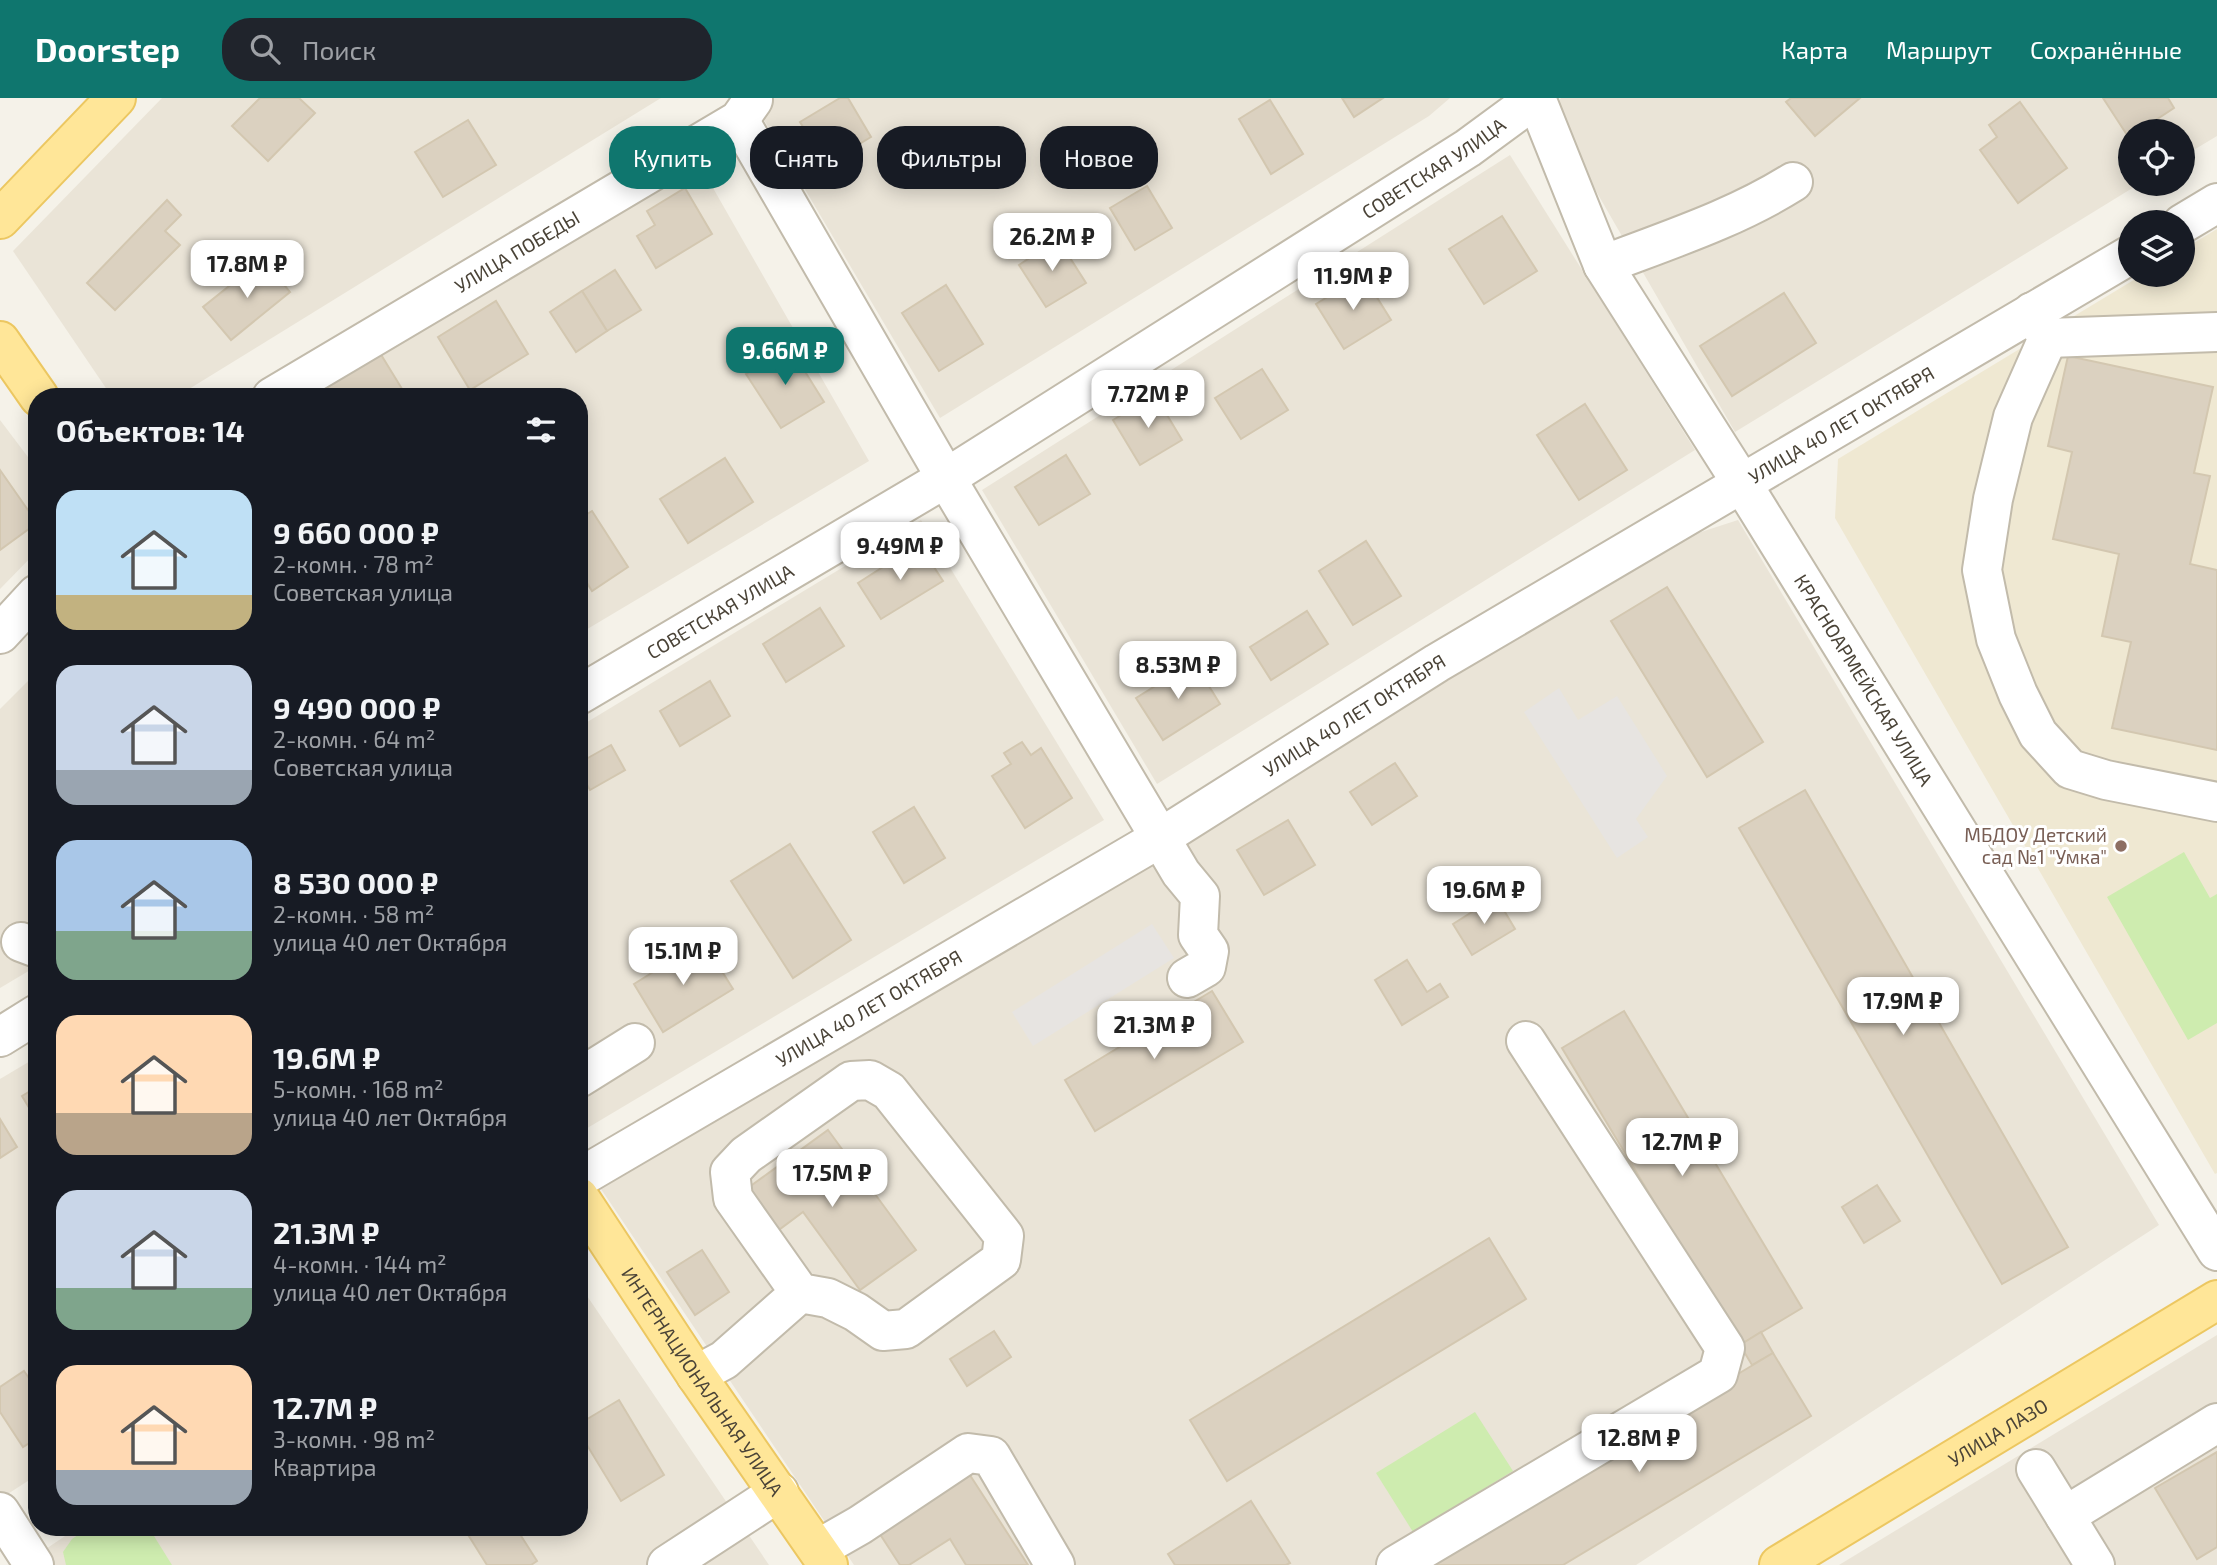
<!DOCTYPE html>
<html lang="ru">
<head>
<meta charset="utf-8">
<style>
  :root { --surface:#171b24; --page:#20242c; --text:#f1f3f6; --muted:#9ea1a6; --accent:#0f766e }
  body { margin:0; font-family:"Exo 2",sans-serif; background:var(--page); color:var(--text); height:100vh; display:flex; flex-direction:column; font-size:26px; white-space:nowrap }
  * { box-sizing:border-box; margin:0 }
  p { font-size:23px; color:var(--muted) }
  .icon { flex:none; width:38px; height:38px; fill:none; stroke:currentColor; stroke-width:2; stroke-linecap:round; stroke-linejoin:round }
  .map { position:relative; flex:1; overflow:hidden }
  .drawer { position:absolute; left:28px; top:290px; width:560px; height:1148px; display:flex; flex-direction:column; background:var(--surface); border-radius:28px; box-shadow:0 4px 18px #0003 }
  .drawer>* { flex:none }
  .guide { position:absolute; left:609px; top:28px; width:665px; height:63px; display:flex; gap:14px }
  .buttons { position:absolute; left:2118px; top:21px; display:grid; gap:14px }
  .buttons a { display:grid; place-items:center; width:77px; height:77px; border-radius:50%; background:var(--surface); box-shadow:0 4px 18px #0003; font-size:35px }
  .price { position:absolute; translate:-50% -60px; padding:0 16px; border-radius:14px; background:#fff; color:#222; font-size:23px; line-height:46px; filter:drop-shadow(0 2px 4px #0008) }
  .price::after { content:''; position:absolute; left:50%; top:42px; width:21px; height:16px; margin-left:-10px; background:inherit; clip-path:polygon(0 0,100% 0,50% 100%) }
  .price.active { background:var(--accent); color:#fff }
  ul { padding:0; list-style:none }
  li { display:flex; align-items:center; gap:21px; height:175px; padding:0 28px }
  li span { display:grid; place-items:center; flex:none; width:196px; height:140px; border-radius:21px; color:#555 }
  li>.icon { margin-inline-start:auto }
  span .icon { width:84px; height:84px; fill:#fffc; stroke-width:1 }
  li b { font-size:30px }
  h2 { display:flex; justify-content:space-between; align-items:center; height:84px; padding:0 28px; font-size:30px }
  .chip { padding:0 24px; border-radius:28px; background:var(--surface); box-shadow:0 4px 18px #0003; font-size:24px; line-height:63px }
  .chip.active { background:var(--accent); color:#fff }
  header { display:flex; align-items:center; gap:42px; box-sizing:border-box; height:98px; padding:0 35px; background:var(--accent); color:#fff }
  header strong { font-size:33px }
  nav { display:flex; gap:38px; margin-inline-start:auto; font-size:24px }
  .search { width:490px; height:63px; background:var(--page); display:flex; align-items:center; gap:18px; box-sizing:border-box; padding:0 24px; border-radius:28px; color:var(--muted); font-size:26px }
  .map>svg:first-child { display:block }
</style>
</head>
<body>
<header>
<strong>Doorstep</strong>
<div class="search"><svg class="icon" aria-label="search" viewBox="0 0 24 24"><circle cx="10" cy="10" r="6"/><path d="M15 15l6 6"/></svg>Поиск</div>
<nav><a>Карта</a><a>Маршрут</a><a>Сохранённые</a></nav>
</header>
<div class="map">
<svg width="2217" height="1467" viewBox="0 0 2217 1467">
  <rect width="100%" height="100%" fill="#f5f2e9"/>
  <g fill="#eae4d7">
    <polygon points="162,0 661,0 176,299 112,299 13,153"/>
    <polygon points="751,0 1450,0 1429,18 940,320"/>
    <polygon points="1561,0 2217,0 2217,38 2182,59 2182,33 2130,33 2130,86 2139,86 1735,334 1551,15"/>
    <polygon points="685,41 869,363 579,536 579,299 268,299"/>
    <polygon points="1510,57 1695,352 1157,686 982,392"/>
    <polygon points="0,322 37,371 37,453 0,491"/>
    <polygon points="921,422 1104,722 579,1035 579,629"/>
    <polygon points="1738,422 2159,1127 1636,1467 854,1467 599,1088 1618,461"/>
    <polygon points="37,574 37,868 0,890 0,611"/>
    <polygon points="37,959 37,1377 0,1401 0,981"/>
    <polygon points="579,1186 769,1467 22,1467 77,1430 579,1430"/>
    <polygon points="2217,1237 2217,1467 1839,1467"/>
  </g>
  <polygon fill="#efe8d2" points="2217,131 2217,1075 2215,1076 1835,420 1838,361 2142,177 2182,177 2182,152"/>
  <g fill="#ceecaf">
    <polygon points="2184,754 2210,800 2217,796 2217,925 2188,942 2107,799"/>
    <polygon points="1475,1314 1513,1373 1413,1434 1376,1375"/>
    <polygon points="88,1430 149,1430 172,1467 66,1467 63,1454 72,1441"/>
  </g>
  <g fill="#e7e4e1">
    <polygon points="1559,590 1578,622 1617,598 1667,678 1636,721 1648,739 1617,760 1524,614"/>
    <polygon points="1152,826 1174,860 1033,948 1012,914"/>
  </g>
  <g fill="#dbd1c0" stroke="#d3c7b0" stroke-width="2">
    <polygon points="260,0 299,0 315,15 268,63 232,28"/>
    <polygon points="840,0 848,0 871,39 826,66 800,24"/>
    <polygon points="1342,0 1383,0 1354,19"/>
    <polygon points="1791,0 1860,0 1815,38 1786,4"/>
    <polygon points="2103,0 2168,0 2174,10 2139,33 2130,33 2129,40"/>
    <polygon points="1270,2 1303,56 1271,76 1239,21"/>
    <polygon points="2020,4 2067,70 2018,105 1980,52 1997,39 1989,27"/>
    <polygon points="468,22 496,67 443,99 415,54"/>
    <polygon points="1147,88 1172,130 1135,152 1110,110"/>
    <polygon points="685,90 712,136 656,170 637,138 655,127 647,113"/>
    <polygon points="167,102 181,117 165,133 180,147 115,212 87,185"/>
    <polygon points="1502,118 1537,173 1484,206 1449,151"/>
    <polygon points="1058,141 1086,185 1046,209 1019,167"/>
    <polygon points="263,161 290,194 231,242 203,209"/>
    <polygon points="615,172 641,212 607,233 582,193"/>
    <polygon points="1363,177 1391,222 1344,251 1316,206"/>
    <polygon points="946,187 983,246 939,273 902,215"/>
    <polygon points="582,193 607,233 576,254 550,214"/>
    <polygon points="1784,195 1816,245 1732,298 1700,248"/>
    <polygon points="496,203 528,256 470,292 438,239"/>
    <polygon points="372,242 407,299 280,299"/>
    <polygon points="789,248 824,304 781,330 746,276"/>
    <polygon points="2068,258 2213,289 2194,375 2210,378 2190,466 2217,472 2217,652 2112,630 2131,544 2102,538 2119,456 2053,441 2072,354 2048,348"/>
    <polygon points="1262,271 1288,312 1241,341 1215,300"/>
    <polygon points="1155,297 1182,342 1140,367 1113,322"/>
    <polygon points="1585,306 1627,372 1579,402 1537,337"/>
    <polygon points="1066,357 1090,396 1039,427 1015,389"/>
    <polygon points="725,360 753,404 688,445 660,401"/>
    <polygon points="0,372 37,425 0,452"/>
    <polygon points="592,413 628,469 592,493 579,472 579,421"/>
    <polygon points="1366,443 1401,498 1353,527 1319,473"/>
    <polygon points="919,446 943,483 881,521 858,485"/>
    <polygon points="1667,489 1763,644 1707,679 1611,523"/>
    <polygon points="820,510 844,548 786,584 763,546"/>
    <polygon points="1307,513 1328,546 1271,582 1250,549"/>
    <polygon points="1194,564 1220,606 1163,642 1136,600"/>
    <polygon points="710,583 730,618 680,648 660,613"/>
    <polygon points="1022,644 1031,657 1041,650 1072,700 1025,730 992,678 1011,666 1004,655"/>
    <polygon points="611,647 625,672 590,692 579,673 579,665"/>
    <polygon points="1395,665 1417,698 1372,727 1350,694"/>
    <polygon points="1805,692 2068,1149 2002,1186 1739,730"/>
    <polygon points="914,709 945,760 904,785 873,734"/>
    <polygon points="1288,722 1315,767 1264,797 1237,752"/>
    <polygon points="790,746 851,842 793,880 731,783"/>
    <polygon points="1496,799 1515,831 1472,857 1453,826"/>
    <polygon points="703,843 733,891 663,934 634,886"/>
    <polygon points="1407,862 1427,894 1440,886 1448,899 1402,927 1375,882"/>
    <polygon points="1212,893 1243,944 1095,1033 1065,982"/>
    <polygon points="1624,913 1802,1210 1740,1247 1562,950"/>
    <polygon points="37,989 37,1023 22,998"/>
    <polygon points="0,1021 17,1049 0,1060"/>
    <polygon points="828,1032 916,1152 860,1192 803,1114 772,1137 741,1095"/>
    <polygon points="1877,1087 1900,1123 1864,1145 1842,1109"/>
    <polygon points="1489,1140 1526,1201 1227,1383 1190,1322"/>
    <polygon points="702,1152 729,1194 695,1217 667,1174"/>
    <polygon points="994,1233 1011,1259 967,1288 950,1261"/>
    <polygon points="1761,1234 1773,1255 1752,1267 1740,1247"/>
    <polygon points="1773,1255 1811,1318 1563,1467 1419,1467"/>
    <polygon points="24,1273 37,1292 37,1340 23,1349 0,1314 0,1289"/>
    <polygon points="619,1302 664,1377 621,1403 579,1334 579,1326"/>
    <polygon points="2217,1354 2217,1449 2197,1461 2155,1390"/>
    <polygon points="966,1371 1028,1467 966,1467 950,1441 909,1467 900,1467 876,1430"/>
    <polygon points="1251,1403 1290,1465 1286,1467 1175,1467 1168,1456"/>
    <polygon points="475,1430 516,1430 537,1463 531,1467 487,1467 467,1435"/>
  </g>
  <g fill="none" stroke-linecap="round" stroke-linejoin="round">
    <defs>
      <g id="minor">
        <path id="s1" d="M1536,0L1603,167L1741,384L2217,1153"/>
        <polyline points="739,22 946,380 1181,775 1200,798 1198,837 1209,853 1206,869 1187,880"/>
        <polyline points="2182,126 2217,105"/>
        <path d="M1603,167C1668,142 1734,121 1793,84"/>
        <polyline points="2032,214 2048,240 2013,319 1993,401 1982,472 1996,541 2018,596 2038,636 2070,671 2106,682 2217,704"/>
        <polyline points="2048,240 2217,234"/>
        <path id="s2" d="M272,299L739,22L753,2"/>
        <polyline points="0,536 37,496"/>
        <path id="s3" d="M579,597L946,380L1468,50L1536,0"/>
        <polyline points="21,844 37,850"/>
        <polyline points="0,939 37,916"/>
        <polyline points="579,980 635,945"/>
        <path id="s4" d="M579,1080L1160,740L1437,565L2130,157"/>
        <polyline points="696,1277 724,1262 800,1195 828,1200 856,1214 883,1233 906,1231 1001,1162 1004,1138 889,993 870,982 851,983 746,1057 730,1074 733,1100 800,1195"/>
        <polyline points="2036,1371 2095,1467"/>
        <polyline points="0,1414 34,1467"/>
        <polyline points="2065,1418 2217,1325"/>
        <polyline points="818,1451 860,1427 968,1355 991,1358 1055,1467"/>
        <polyline points="667,1467 779,1394"/>
        <polyline points="1396,1467 1718,1276 1725,1250 1526,943"/>
      </g>
      <g id="major">
        <polyline points="0,121 116,0"/>
        <polyline points="0,243 39,299"/>
        <path id="s5" d="M579,1099L696,1277L828,1467"/>
        <path id="s6" d="M1779,1467L2217,1202"/>
      </g>
    </defs>
    <use href="#minor" stroke="#c2bbab" stroke-width="42"/>
    <use href="#major" stroke="#ecc761" stroke-width="42"/>
    <use href="#minor" stroke="#fff" stroke-width="38"/>
    <use href="#major" stroke="#ffe698" stroke-width="38"/>
  </g>
  <circle fill="#8d6e63" stroke="#fff" stroke-width="2.5" cx="2121" cy="748" r="7"/>
  <g text-anchor="middle" stroke-width="6" stroke-linejoin="round" paint-order="stroke">
    <g font-size="19" fill="#4a4337" stroke="#fff">
      <text dy="7" stroke="none"><textPath href="#s3" startOffset="1004">СОВЕТСКАЯ УЛИЦА</textPath></text>
      <text dy="7" stroke="none"><textPath href="#s2" startOffset="285">УЛИЦА ПОБЕДЫ</textPath></text>
      <text dy="7" stroke="none"><textPath href="#s4" startOffset="1470">УЛИЦА 40 ЛЕТ ОКТЯБРЯ</textPath></text>
      <text dy="7" stroke="none"><textPath href="#s3" startOffset="164">СОВЕТСКАЯ УЛИЦА</textPath></text>
      <text dy="7" stroke="none"><textPath href="#s1" startOffset="670">КРАСНОАРМЕЙСКАЯ УЛИЦА</textPath></text>
      <text dy="7" stroke="none"><textPath href="#s4" startOffset="903">УЛИЦА 40 ЛЕТ ОКТЯБРЯ</textPath></text>
      <text dy="7" stroke="none"><textPath href="#s4" startOffset="336">УЛИЦА 40 ЛЕТ ОКТЯБРЯ</textPath></text>
      <text dy="7" stroke="none"><textPath href="#s5" startOffset="222">ИНТЕРНАЦИОНАЛЬНАЯ УЛИЦА</textPath></text>
      <text dy="7" stroke="none"><textPath href="#s6" startOffset="256">УЛИЦА ЛАЗО</textPath></text>
    </g>
    <g font-size="19" fill="#785e54" stroke="#fff" text-anchor="end">
      <text x="2107" y="744">МБДОУ Детский<tspan x="2107" dy="22">сад №1 "Умка"</tspan></text>
    </g>
  </g>
</svg>
<div class="buttons">
<a><svg class="icon" aria-label="locate" viewBox="0 0 24 24"><circle cx="12" cy="12" r="6"/><path d="M12 2v4M12 18v4M2 12h4M18 12h4"/></svg></a>
<a><svg class="icon" aria-label="layers" viewBox="0 0 24 24"><path d="M12 4l9 5-9 5-9-5zM3 14l9 5 9-5"/></svg></a>
</div>
<b class="price" style="left:1052px;top:175px">26.2M ₽</b>
<b class="price" style="left:247px;top:202px">17.8M ₽</b>
<b class="price" style="left:1353px;top:214px">11.9M ₽</b>
<b class="price active" style="left:785px;top:289px">9.66M ₽</b>
<b class="price" style="left:1148px;top:332px">7.72M ₽</b>
<b class="price" style="left:900px;top:484px">9.49M ₽</b>
<b class="price" style="left:1178px;top:603px">8.53M ₽</b>
<b class="price" style="left:1484px;top:828px">19.6M ₽</b>
<b class="price" style="left:683px;top:889px">15.1M ₽</b>
<b class="price" style="left:1903px;top:939px">17.9M ₽</b>
<b class="price" style="left:1154px;top:963px">21.3M ₽</b>
<b class="price" style="left:1682px;top:1080px">12.7M ₽</b>
<b class="price" style="left:832px;top:1111px">17.5M ₽</b>
<b class="price" style="left:1639px;top:1376px">12.8M ₽</b>
<div class="guide">
<a class="chip active">Купить</a>
<a class="chip">Снять</a>
<a class="chip">Фильтры</a>
<a class="chip">Новое</a>
</div>
<section class="drawer">
<h2>Объектов: 14<svg class="icon" aria-label="filters" viewBox="0 0 24 24"><path d="M4 7h16M4 17h16"/><circle cx="9" cy="7" r="2"/><circle cx="15" cy="17" r="2"/></svg></h2>
<ul>
<li><span style="background:linear-gradient(#bfe0f5 75%,#c2b280 0)"><svg class="icon" aria-label="home" viewBox="0 0 24 24"><path d="M3 11l9-7 9 7M6 9v11h12V9"/></svg></span><div><b>9 660 000 ₽</b><p>2-комн. · 78 m²</p><p>Советская улица</p></div></li>
<li><span style="background:linear-gradient(#c9d6e8 75%,#9aa5b1 0)"><svg class="icon" aria-label="home" viewBox="0 0 24 24"><path d="M3 11l9-7 9 7M6 9v11h12V9"/></svg></span><div><b>9 490 000 ₽</b><p>2-комн. · 64 m²</p><p>Советская улица</p></div></li>
<li><span style="background:linear-gradient(#a9c7e8 65%,#7fa58c 0)"><svg class="icon" aria-label="home" viewBox="0 0 24 24"><path d="M3 11l9-7 9 7M6 9v11h12V9"/></svg></span><div><b>8 530 000 ₽</b><p>2-комн. · 58 m²</p><p>улица 40 лет Октября</p></div></li>
<li><span style="background:linear-gradient(#ffd9b3 70%,#b9a48a 0)"><svg class="icon" aria-label="home" viewBox="0 0 24 24"><path d="M3 11l9-7 9 7M6 9v11h12V9"/></svg></span><div><b>19.6M ₽</b><p>5-комн. · 168 m²</p><p>улица 40 лет Октября</p></div></li>
<li><span style="background:linear-gradient(#c9d6e8 70%,#7fa58c 0)"><svg class="icon" aria-label="home" viewBox="0 0 24 24"><path d="M3 11l9-7 9 7M6 9v11h12V9"/></svg></span><div><b>21.3M ₽</b><p>4-комн. · 144 m²</p><p>улица 40 лет Октября</p></div></li>
<li><span style="background:linear-gradient(#ffd9b3 75%,#9aa5b1 0)"><svg class="icon" aria-label="home" viewBox="0 0 24 24"><path d="M3 11l9-7 9 7M6 9v11h12V9"/></svg></span><div><b>12.7M ₽</b><p>3-комн. · 98 m²</p><p>Квартира</p></div></li>
</ul>
</section>
</div>
</body>
</html>
